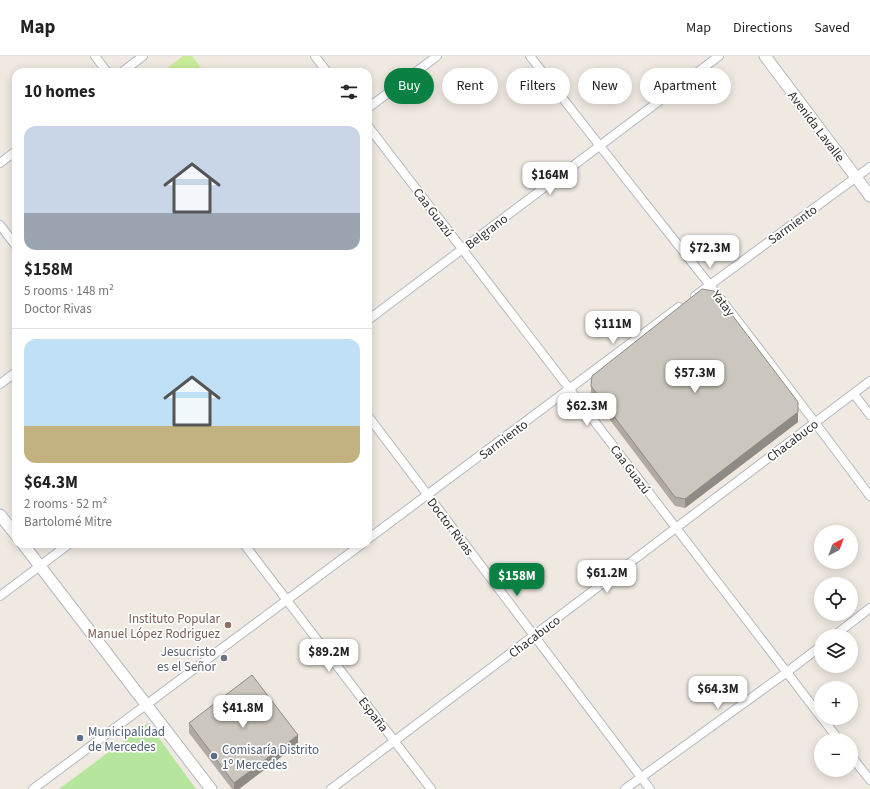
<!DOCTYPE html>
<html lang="en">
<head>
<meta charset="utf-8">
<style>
  :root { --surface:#fff; --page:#f2f2f2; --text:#222; --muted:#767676; --line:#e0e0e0; --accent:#0b8043 }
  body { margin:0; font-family:"Source Sans 3",sans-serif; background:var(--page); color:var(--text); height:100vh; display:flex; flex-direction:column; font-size:15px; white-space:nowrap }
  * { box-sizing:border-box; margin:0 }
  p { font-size:13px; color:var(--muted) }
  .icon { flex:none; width:22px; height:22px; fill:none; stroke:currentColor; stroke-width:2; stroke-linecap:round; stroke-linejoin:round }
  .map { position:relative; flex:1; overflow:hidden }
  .drawer { position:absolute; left:12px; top:12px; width:360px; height:480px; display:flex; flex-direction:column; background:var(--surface); border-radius:12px; box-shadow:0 2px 10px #0003 }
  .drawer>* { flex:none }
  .top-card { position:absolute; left:384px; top:12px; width:380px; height:36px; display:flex; gap:8px }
  .needle { width:26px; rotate:41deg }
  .fabs { position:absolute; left:814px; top:469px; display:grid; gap:8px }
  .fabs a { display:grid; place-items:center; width:44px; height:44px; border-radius:50%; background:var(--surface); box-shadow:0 2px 10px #0003; font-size:20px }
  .price { position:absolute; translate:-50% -34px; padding:0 9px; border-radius:8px; background:#fff; color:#222; font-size:13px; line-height:26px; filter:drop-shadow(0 1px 2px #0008) }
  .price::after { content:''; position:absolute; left:50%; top:24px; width:12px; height:9px; margin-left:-6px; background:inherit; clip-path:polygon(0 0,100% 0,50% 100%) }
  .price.selected { background:var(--accent); color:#fff }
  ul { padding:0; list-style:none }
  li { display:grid; align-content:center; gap:8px; height:212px; padding:0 12px }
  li+li { border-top:1px solid var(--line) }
  li span { display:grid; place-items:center; height:124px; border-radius:12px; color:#555 }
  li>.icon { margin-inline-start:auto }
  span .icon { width:72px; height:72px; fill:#fffc; stroke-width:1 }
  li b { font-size:17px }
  h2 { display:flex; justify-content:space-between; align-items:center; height:48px; padding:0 12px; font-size:17px }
  .pill { padding:0 14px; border-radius:18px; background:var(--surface); box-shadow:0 2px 10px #0003; font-size:14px; line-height:36px }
  .pill.selected { background:var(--accent); color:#fff }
  header { display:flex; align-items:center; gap:24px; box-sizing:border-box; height:56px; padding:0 20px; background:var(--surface); border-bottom:1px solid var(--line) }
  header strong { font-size:19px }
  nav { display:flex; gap:22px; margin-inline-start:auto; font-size:14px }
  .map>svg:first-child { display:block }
</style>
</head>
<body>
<header>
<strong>Map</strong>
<nav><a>Map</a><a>Directions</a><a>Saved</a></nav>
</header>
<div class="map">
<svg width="870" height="733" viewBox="0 0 870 733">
  <rect width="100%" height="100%" fill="#efe9e1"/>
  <polygon fill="#b6e59e" points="148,667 196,733 59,733"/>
  <polygon fill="#c9ec9a" points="183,0 192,0 201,12 196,16 162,16"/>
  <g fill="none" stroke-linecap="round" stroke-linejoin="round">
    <defs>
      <g id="minor">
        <polyline points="95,0 107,16"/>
        <polyline points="315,0 327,16"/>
        <path d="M530,0C589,77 649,152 709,228C764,298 817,369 870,440"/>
        <polyline points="122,16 143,0"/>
        <polyline points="368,52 437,0"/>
        <polyline points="368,70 821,661"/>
        <polyline points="0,107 16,95"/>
        <polyline points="0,169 16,190"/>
        <polyline points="695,240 870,111"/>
        <polyline points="368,264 719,0"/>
        <polyline points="0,328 16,316"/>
        <polyline points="854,338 870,359"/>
        <polyline points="368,360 650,733"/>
        <polyline points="368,483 679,251"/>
        <polyline points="244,488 431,733"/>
        <polyline points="0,540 69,488"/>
        <polyline points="834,580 870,552"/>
        <polyline points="822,662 839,684"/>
        <polyline points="851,700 870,724"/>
        <polyline points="33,733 362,488"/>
        <polyline points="331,733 870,325"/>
        <polyline points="625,733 787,616 821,590"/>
      </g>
      <g id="tertiary">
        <polyline points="765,0 870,140"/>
        <polyline points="0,459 16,479"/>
        <polyline points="23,488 211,733"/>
      </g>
    </defs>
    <use href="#minor" stroke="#b4b7c1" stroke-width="10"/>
    <use href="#tertiary" stroke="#b4b7c1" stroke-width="13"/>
    <use href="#minor" stroke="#fff" stroke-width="8"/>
    <use href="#tertiary" stroke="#fff" stroke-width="11"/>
  </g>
  <g fill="#afaba4">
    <polygon points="591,330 798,366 685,452 675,450 591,339"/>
    <polygon points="189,667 298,688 239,733 232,733 189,677"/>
  </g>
  <g fill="#8e8b86">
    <polygon points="798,346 798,366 685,452 685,443"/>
    <polygon points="298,679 298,688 239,733 234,733 234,727"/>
  </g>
  <g fill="#cbc7bf" stroke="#8e8b86">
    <polygon points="702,233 714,235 798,346 798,356 685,443 675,441 591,330 592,320"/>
    <polygon points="252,619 298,679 234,727 189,667"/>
  </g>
  <circle fill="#8d6e63" stroke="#fff" stroke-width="1.5" cx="228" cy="569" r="4"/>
  <circle fill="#6b7280" stroke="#fff" stroke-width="1.5" cx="224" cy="602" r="4"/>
  <g fill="#5c6f8a" stroke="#fff" stroke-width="1.5">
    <circle cx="80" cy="682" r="4"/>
    <circle cx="214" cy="700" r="4"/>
  </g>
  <g text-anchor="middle" stroke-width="3.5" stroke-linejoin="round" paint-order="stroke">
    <g font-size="13" fill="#2e2e2e" stroke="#fff">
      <text transform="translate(817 70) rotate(53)" y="5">Avenida Lavalle</text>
      <text transform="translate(434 156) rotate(53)" y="5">Caa Guazú</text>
      <text transform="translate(792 168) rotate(-36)" y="5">Sarmiento</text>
      <text transform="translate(486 175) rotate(-37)" y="5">Belgrano</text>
      <text transform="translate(724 247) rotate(52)" y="5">Yatay</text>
      <text transform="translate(503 383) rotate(-37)" y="5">Sarmiento</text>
      <text transform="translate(792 384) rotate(-37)" y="5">Chacabuco</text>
      <text transform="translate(631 413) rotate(53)" y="5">Caa Guazú</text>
      <text transform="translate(451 470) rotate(53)" y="5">Doctor Rivas</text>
      <text transform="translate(534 580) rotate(-37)" y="5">Chacabuco</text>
      <text transform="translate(374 658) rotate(53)" y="5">España</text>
    </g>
    <g font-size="13" fill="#785e54" stroke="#fff" text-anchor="end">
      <text x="220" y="567">Instituto Popular<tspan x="220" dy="15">Manuel López Rodriguez</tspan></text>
    </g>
    <g font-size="13" fill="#5b616d" stroke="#fff" text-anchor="end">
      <text x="216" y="600">Jesucristo<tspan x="216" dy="15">es el Señor</tspan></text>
    </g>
    <g font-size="13" fill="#4e5e75" stroke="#fff" text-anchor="start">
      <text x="88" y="680">Municipalidad<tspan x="88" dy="15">de Mercedes</tspan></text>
      <text x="222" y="698">Comisaría Distrito<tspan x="222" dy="15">1º Mercedes</tspan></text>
    </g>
  </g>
</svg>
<div class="fabs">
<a><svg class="needle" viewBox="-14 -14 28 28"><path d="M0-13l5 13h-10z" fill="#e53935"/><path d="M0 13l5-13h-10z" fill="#767676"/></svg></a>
<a><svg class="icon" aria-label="locate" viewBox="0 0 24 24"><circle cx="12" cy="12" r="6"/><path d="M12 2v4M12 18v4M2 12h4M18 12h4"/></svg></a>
<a><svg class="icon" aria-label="layers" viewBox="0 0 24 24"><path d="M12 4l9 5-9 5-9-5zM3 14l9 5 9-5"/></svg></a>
<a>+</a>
<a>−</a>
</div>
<b class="price" style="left:550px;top:140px">$164M</b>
<b class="price" style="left:710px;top:213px">$72.3M</b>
<b class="price" style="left:613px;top:289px">$111M</b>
<b class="price" style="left:695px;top:338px">$57.3M</b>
<b class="price" style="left:587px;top:371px">$62.3M</b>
<b class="price" style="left:607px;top:538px">$61.2M</b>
<b class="price selected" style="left:517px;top:541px">$158M</b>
<b class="price" style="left:329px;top:617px">$89.2M</b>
<b class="price" style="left:718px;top:654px">$64.3M</b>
<b class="price" style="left:243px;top:673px">$41.8M</b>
<div class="top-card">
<a class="pill selected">Buy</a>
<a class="pill">Rent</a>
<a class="pill">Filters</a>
<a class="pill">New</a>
<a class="pill">Apartment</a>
</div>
<section class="drawer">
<h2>10 homes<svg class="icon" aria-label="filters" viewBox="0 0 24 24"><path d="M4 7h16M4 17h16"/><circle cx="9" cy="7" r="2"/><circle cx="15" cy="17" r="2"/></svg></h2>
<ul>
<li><span style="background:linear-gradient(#c9d6e8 70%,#9aa5b1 0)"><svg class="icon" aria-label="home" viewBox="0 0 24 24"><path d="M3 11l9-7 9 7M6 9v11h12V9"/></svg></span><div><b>$158M</b><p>5 rooms · 148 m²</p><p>Doctor Rivas</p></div></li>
<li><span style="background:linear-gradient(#bfe0f5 70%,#c2b280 0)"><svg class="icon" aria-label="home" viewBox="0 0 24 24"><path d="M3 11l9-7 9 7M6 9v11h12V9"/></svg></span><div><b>$64.3M</b><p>2 rooms · 52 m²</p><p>Bartolomé Mitre</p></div></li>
</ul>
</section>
</div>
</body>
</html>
